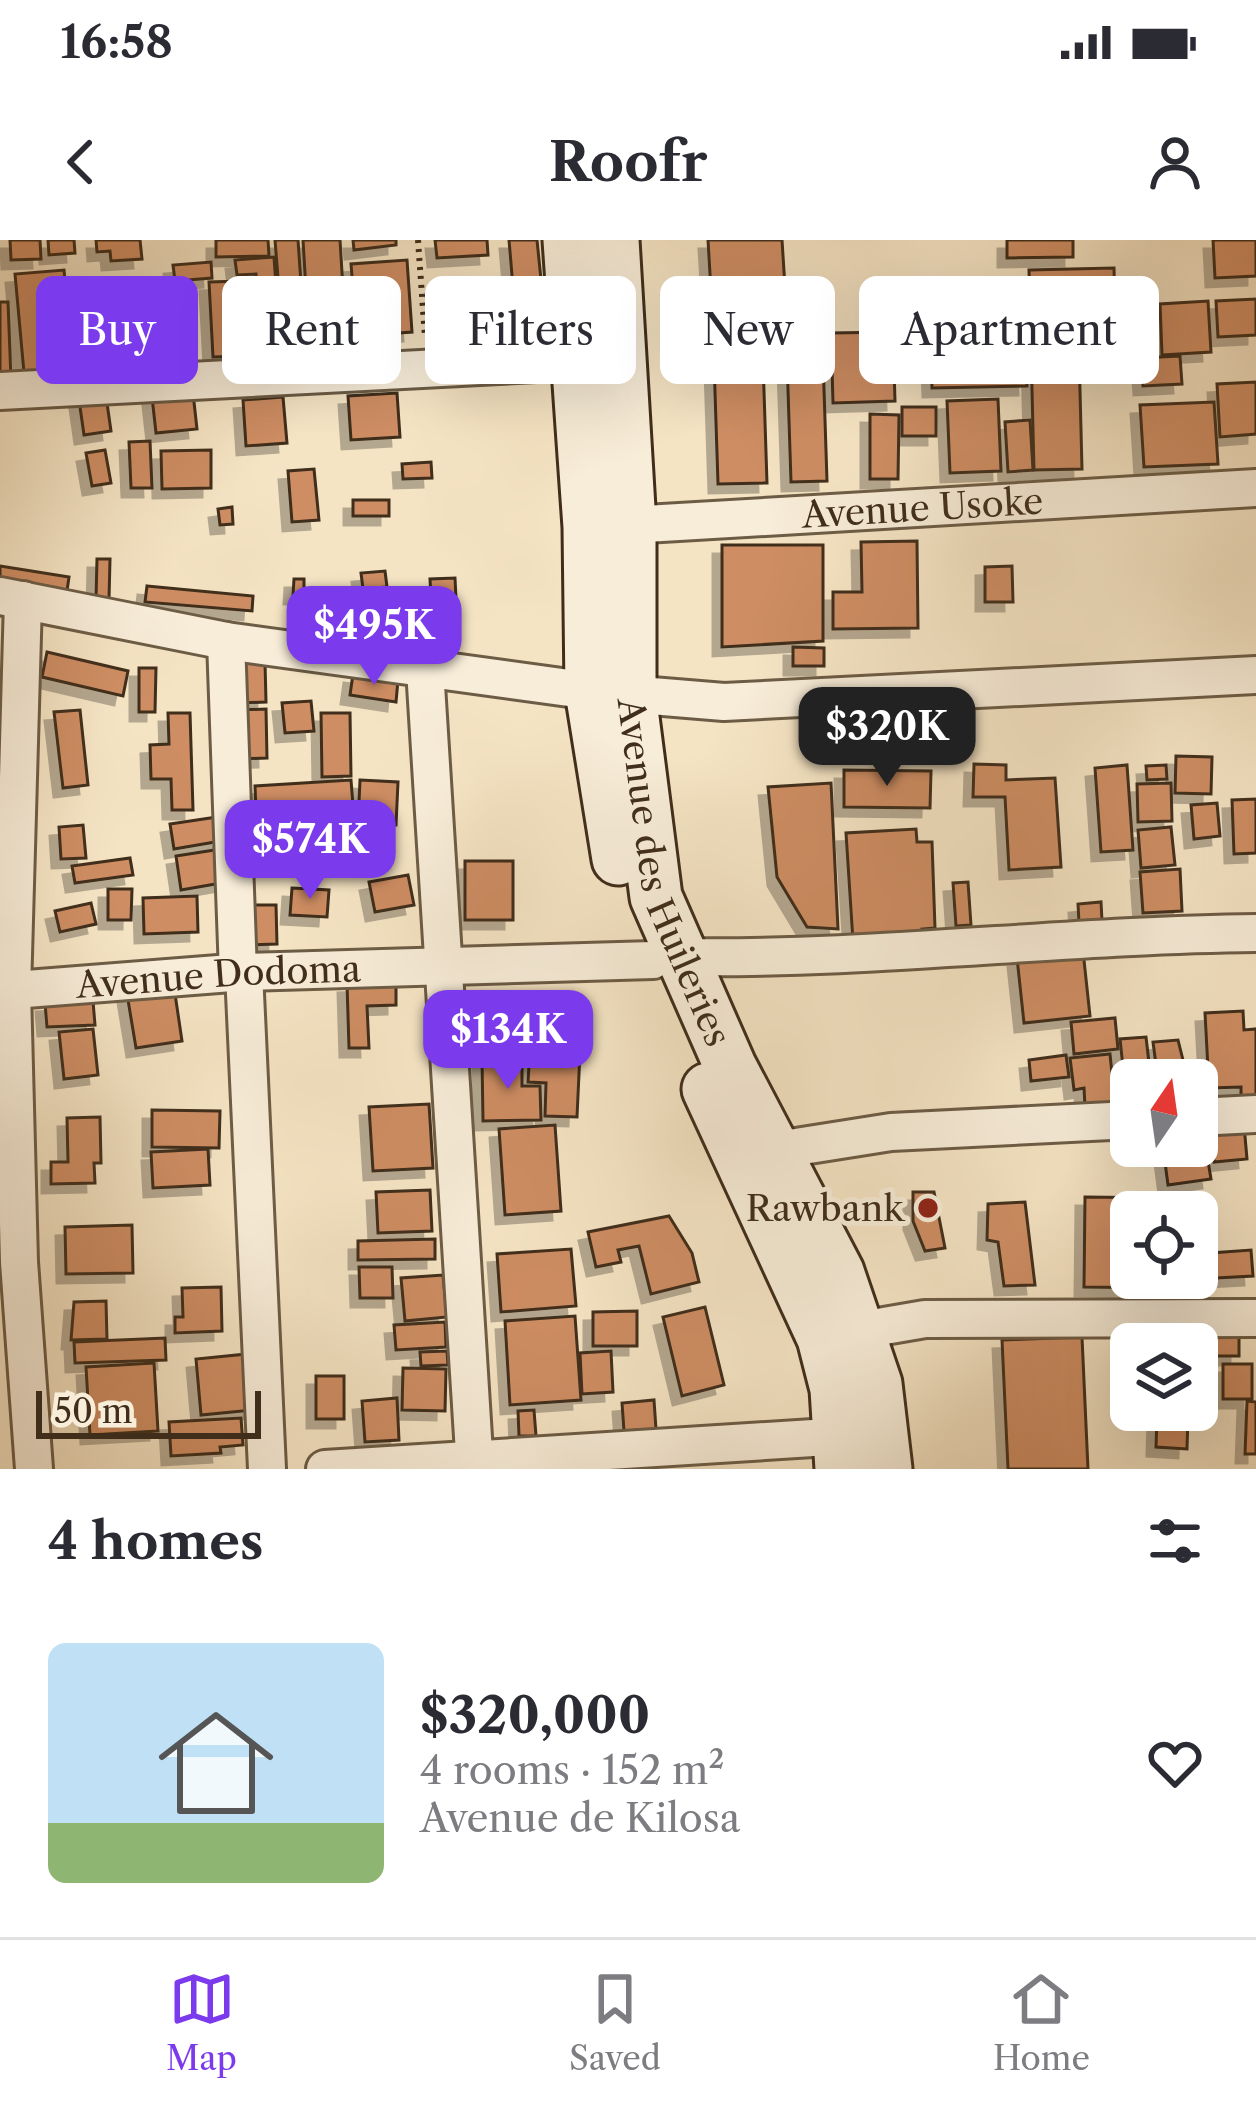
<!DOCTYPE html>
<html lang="en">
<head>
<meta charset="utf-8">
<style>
  :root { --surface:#fff; --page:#f2f2f3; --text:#2b2b33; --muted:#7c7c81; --line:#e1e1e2; --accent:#7c3aed }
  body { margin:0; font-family:"Libre Caslon Text",serif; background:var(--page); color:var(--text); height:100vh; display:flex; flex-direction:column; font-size:45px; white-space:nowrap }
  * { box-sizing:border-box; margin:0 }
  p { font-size:39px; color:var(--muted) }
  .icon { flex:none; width:66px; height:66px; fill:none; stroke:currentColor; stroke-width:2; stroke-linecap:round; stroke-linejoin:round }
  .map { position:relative; height:1229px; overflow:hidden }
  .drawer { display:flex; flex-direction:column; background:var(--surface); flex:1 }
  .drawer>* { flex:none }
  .hud { position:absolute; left:36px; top:36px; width:1185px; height:108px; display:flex; gap:24px }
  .needle { width:78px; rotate:13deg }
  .fabs { position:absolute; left:1110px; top:819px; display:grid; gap:24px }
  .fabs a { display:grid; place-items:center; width:108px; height:108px; border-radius:18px; background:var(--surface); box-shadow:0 12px 48px #0002; font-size:60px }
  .scale { position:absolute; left:36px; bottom:30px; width:225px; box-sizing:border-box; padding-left:12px; border:6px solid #402e1b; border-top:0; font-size:33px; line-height:42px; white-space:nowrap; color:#402e1b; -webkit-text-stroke:9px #f8edd9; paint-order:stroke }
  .price { position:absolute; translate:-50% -102px; padding:0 27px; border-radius:24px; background:var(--accent); color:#fff; font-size:39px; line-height:78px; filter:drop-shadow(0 3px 6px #0008) }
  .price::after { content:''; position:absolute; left:50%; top:72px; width:36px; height:27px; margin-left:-18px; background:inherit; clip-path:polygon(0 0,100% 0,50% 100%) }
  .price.selected { background:#222; color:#fff }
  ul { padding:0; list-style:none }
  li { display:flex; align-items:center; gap:36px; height:300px; padding:0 48px }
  li span { display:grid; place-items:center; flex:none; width:336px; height:240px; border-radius:18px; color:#555 }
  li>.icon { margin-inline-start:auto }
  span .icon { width:144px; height:144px; fill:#fffc; stroke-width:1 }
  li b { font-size:51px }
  h2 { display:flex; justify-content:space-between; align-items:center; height:144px; padding:0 48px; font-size:51px }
  .tag { padding:0 42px; border-radius:18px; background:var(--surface); box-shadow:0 12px 48px #0002; font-size:42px; line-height:108px }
  .tag.selected { background:var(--accent); color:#fff }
  .status { display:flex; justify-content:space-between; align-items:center; height:84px; padding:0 60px; background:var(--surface); direction:ltr }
  .status svg { height:33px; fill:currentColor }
  header { display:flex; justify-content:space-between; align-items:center; height:156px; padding:0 48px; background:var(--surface); font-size:54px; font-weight:700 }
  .tabs { display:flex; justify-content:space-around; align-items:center; height:168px; border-top:3px solid var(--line); background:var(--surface); font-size:33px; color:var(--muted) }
  .tabs a { display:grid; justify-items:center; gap:6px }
  .tabs .selected { color:var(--accent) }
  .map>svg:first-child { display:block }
</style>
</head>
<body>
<div class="status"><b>16:58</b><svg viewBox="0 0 49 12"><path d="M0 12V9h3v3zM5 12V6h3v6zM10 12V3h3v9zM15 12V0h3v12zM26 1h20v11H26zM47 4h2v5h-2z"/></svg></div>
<header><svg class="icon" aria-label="back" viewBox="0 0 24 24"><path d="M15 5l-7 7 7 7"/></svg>Roofr<svg class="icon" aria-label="person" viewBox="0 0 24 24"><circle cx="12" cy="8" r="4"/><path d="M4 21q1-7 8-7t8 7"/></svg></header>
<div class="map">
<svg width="1256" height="1229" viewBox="0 0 1256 1229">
  <defs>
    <filter id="shadow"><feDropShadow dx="-9" dy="9" stdDeviation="0" flood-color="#0004"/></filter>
  </defs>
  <rect width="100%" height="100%" fill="#f5e4c4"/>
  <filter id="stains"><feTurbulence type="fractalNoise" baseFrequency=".00167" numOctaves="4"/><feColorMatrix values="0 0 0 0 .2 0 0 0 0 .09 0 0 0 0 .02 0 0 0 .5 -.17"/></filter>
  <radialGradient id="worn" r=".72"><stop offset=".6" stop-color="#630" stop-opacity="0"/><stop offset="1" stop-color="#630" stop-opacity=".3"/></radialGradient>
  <g fill="#ce8d64" stroke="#402e1b" stroke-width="3" filter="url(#shadow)">
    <polygon points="10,0 40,0 41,19 11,20"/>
    <polygon points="48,0 74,0 75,13 49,15"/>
    <polygon points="96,0 140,0 142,19 111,21 110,11 97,12"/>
    <polygon points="216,0 268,0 269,16 216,17"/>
    <polygon points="275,0 298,0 304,86 282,88"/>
    <polygon points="303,0 340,0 344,65 307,67"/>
    <polygon points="353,0 396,0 396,5 354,10"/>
    <polygon points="435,0 487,0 488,15 437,18"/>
    <polygon points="509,0 537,0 545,79 516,82"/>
    <polygon points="708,0 782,0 785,47 711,51"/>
    <polygon points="1007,0 1073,0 1073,17 1007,18"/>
    <polygon points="1213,0 1256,0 1256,36 1215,38"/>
    <polygon points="274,17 280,102 261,103 256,34 237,35 235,20"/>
    <polygon points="407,20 412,92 357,96 351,24"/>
    <polygon points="211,22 212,38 175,41 173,25"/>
    <polygon points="1114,28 1115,72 1078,72 1082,229 1034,230 1029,30"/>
    <polygon points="64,30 73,129 24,133 15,34"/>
    <polygon points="101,40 106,66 85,70 80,44"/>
    <polygon points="242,41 246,116 213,117 209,42"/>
    <polygon points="461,43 462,68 437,69 435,45"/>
    <polygon points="1024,56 1026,89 953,93 951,59"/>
    <polygon points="821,57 827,241 791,242 786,89 762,90 767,243 718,244 712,60"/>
    <polygon points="1256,59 1256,95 1218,97 1216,61"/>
    <polygon points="1208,61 1211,112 1162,115 1160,64"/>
    <polygon points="0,62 8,62 11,139 0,139"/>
    <polygon points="339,70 342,129 315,130 312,71"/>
    <polygon points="120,72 123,123 80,125 77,75"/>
    <polygon points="475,72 489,72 492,107 497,107 496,96 502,96 502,86 509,86 511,117 480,120"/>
    <polygon points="179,75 181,122 159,123 157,76"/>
    <polygon points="543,85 546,119 516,122 513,87"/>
    <polygon points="893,92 895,161 833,163 831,93"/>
    <polygon points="1025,97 1027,146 932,148 930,100"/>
    <polygon points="1180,116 1182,144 1143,146 1141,118"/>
    <polygon points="1256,142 1256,194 1220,197 1217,144"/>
    <polygon points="192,144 197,189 156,193 151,148"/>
    <polygon points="397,153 400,197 351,200 348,156"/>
    <polygon points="106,156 111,191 84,195 79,160"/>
    <polygon points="283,157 287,203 246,206 243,160"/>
    <polygon points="998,159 1001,231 950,233 947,161"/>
    <polygon points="1214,162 1218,224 1144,227 1140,165"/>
    <rect x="902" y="167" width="34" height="29"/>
    <polygon points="870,174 899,175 898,239 870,239"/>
    <polygon points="1030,180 1033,230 1008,232 1005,182"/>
    <polygon points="150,201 152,248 131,248 129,202"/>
    <polygon points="105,210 111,243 92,246 86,213"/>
    <polygon points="211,210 211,248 162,249 161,211"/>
    <polygon points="431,222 432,238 403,239 402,224"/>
    <polygon points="314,229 319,280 292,282 288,231"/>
    <rect x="353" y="260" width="36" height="16"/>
    <polygon points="232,267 233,284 220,285 218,269"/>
    <polygon points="917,301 918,388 833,389 833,352 862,352 861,302"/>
    <polygon points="722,305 823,305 823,401 722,407"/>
    <polygon points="97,319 110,319 109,359 96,358"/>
    <polygon points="0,326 69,337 67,351 0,340"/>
    <polygon points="1012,326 1013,362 985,362 985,327"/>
    <polygon points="385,331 387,347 363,349 361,333"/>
    <polygon points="455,338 456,359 431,359 430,339"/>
    <polygon points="294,339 304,339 304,355 293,355"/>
    <polygon points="147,346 253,356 252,371 145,362"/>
    <polygon points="793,407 824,408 824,426 793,426"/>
    <polygon points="47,412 128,431 123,456 42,437"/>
    <polygon points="265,422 266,462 236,463 235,423"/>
    <polygon points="139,428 156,428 155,472 139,472"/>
    <polygon points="353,434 398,440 396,462 350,455"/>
    <polygon points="311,461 314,491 285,493 282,463"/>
    <polygon points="266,469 267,518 237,519 236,470"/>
    <polygon points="80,470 88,545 63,548 54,472"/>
    <polygon points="168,473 190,473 193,570 172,570 171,539 151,539 150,505 169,504"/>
    <polygon points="321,473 350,473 351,536 322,537"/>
    <polygon points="1176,516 1212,517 1211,554 1175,553"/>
    <polygon points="974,524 1006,525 1006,540 1055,538 1061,627 1009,630 1005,557 973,557"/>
    <polygon points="1127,525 1133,610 1101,612 1095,528"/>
    <polygon points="1166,525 1167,539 1147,540 1146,526"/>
    <polygon points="844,530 931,531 930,568 844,567"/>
    <polygon points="351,540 353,565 256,571 255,546"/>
    <polygon points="360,540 398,542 396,585 358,584"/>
    <polygon points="831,543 838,689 807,687 777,637 768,547"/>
    <polygon points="1171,543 1172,581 1138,582 1137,544"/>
    <polygon points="1256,559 1256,613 1234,614 1232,560"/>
    <polygon points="1217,563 1220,596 1194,599 1191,565"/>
    <polygon points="217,577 221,601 174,609 170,584"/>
    <polygon points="272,578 275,603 243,606 240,581"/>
    <polygon points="83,585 86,618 61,619 59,587"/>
    <polygon points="1171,587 1175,625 1141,628 1138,590"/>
    <polygon points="916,589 917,602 932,602 935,688 922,689 923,697 853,701 846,593"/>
    <polygon points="221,609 227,642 181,650 176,616"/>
    <polygon points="130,618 133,635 75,643 72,626"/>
    <rect x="465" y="621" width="48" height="59"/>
    <polygon points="1180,629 1182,671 1143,673 1140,632"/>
    <polygon points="408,635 414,665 375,672 369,642"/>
    <polygon points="968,642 971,685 956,686 953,643"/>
    <polygon points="292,648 329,650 327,677 290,675"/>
    <polygon points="108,649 132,649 131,680 108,680"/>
    <polygon points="197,656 198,692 144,694 143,658"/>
    <polygon points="1101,662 1102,681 1079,683 1078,664"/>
    <polygon points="91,663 96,684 60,692 55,671"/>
    <polygon points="245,665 276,665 277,704 246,705"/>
    <polygon points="1083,711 1090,776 1024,783 1017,718"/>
    <polygon points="396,742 396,765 367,766 369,808 349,808 347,744"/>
    <polygon points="174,747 182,801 136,808 127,754"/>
    <polygon points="93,761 95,785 47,787 45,763"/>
    <polygon points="1243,771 1244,790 1256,789 1256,859 1241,860 1241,847 1209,848 1205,773"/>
    <polygon points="1115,778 1118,809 1074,814 1071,782"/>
    <polygon points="93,789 98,835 64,839 59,792"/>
    <polygon points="1146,797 1151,840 1131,840 1127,865 1120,799"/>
    <polygon points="1178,800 1188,840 1158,840 1153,802"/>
    <polygon points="530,809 580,812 577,877 545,876 546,843 528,842"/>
    <polygon points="1110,814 1115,864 1085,867 1084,848 1074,850 1070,818"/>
    <polygon points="1066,815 1069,837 1031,841 1029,820"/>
    <polygon points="482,819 522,819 522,846 540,846 541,880 483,881"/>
    <polygon points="429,864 433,928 373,931 369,867"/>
    <polygon points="152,870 220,871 219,908 152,907"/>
    <polygon points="100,877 101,923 94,923 95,943 51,944 51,922 68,922 67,878"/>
    <polygon points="555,885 561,971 505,975 499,889"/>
    <polygon points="1244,885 1247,919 1214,922 1211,888"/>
    <polygon points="1204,888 1206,909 1164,915 1163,906 1197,906 1197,889"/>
    <polygon points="208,909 210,945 153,948 151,912"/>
    <polygon points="1206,909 1211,939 1168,945 1164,915"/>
    <polygon points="430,950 432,991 378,993 376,952"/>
    <polygon points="913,952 934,952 945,1008 925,1011 913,981"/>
    <polygon points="1085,957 1169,958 1168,972 1131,972 1131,1038 1168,1038 1168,1048 1084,1047"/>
    <polygon points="1025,962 1035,1045 1004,1046 998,1002 987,1000 988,964"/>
    <polygon points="669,976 692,1013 699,1042 651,1054 639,1006 618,1010 621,1022 596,1027 588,992"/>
    <polygon points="132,985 133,1033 66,1034 65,987"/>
    <polygon points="435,999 435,1019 358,1020 358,1001"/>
    <polygon points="571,1009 576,1066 501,1072 497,1014"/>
    <polygon points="1251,1010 1253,1036 1198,1039 1197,1014"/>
    <polygon points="359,1027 392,1027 393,1058 360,1058"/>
    <polygon points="443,1035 447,1077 405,1081 401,1038"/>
    <polygon points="221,1047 222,1091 175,1093 175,1077 183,1077 182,1048"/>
    <polygon points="106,1061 107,1099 71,1100 74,1062"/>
    <polygon points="705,1067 724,1145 682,1156 663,1077"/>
    <polygon points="637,1071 637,1106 593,1106 593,1072"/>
    <polygon points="575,1076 581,1160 510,1165 505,1081"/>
    <polygon points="445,1082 446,1107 396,1110 394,1085"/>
    <rect x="1208" y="1092" width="31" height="24"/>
    <polygon points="1082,1097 1088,1229 1008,1229 1002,1100"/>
    <polygon points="165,1098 166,1120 75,1123 74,1102"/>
    <polygon points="447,1111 448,1125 421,1126 420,1112"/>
    <polygon points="611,1111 613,1152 582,1154 580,1113"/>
    <polygon points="247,1114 253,1170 201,1175 196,1119"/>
    <polygon points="154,1123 158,1191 90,1195 86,1127"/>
    <rect x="1223" y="1124" width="29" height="35"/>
    <polygon points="403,1128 446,1129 445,1171 402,1170"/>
    <rect x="316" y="1136" width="28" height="43"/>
    <polygon points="397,1158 399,1200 365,1202 362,1161"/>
    <polygon points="654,1160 656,1189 624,1191 622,1163"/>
    <polygon points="1247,1161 1256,1162 1256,1214 1245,1214"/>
    <polygon points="534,1170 536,1196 519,1196 518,1171"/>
    <polygon points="1157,1174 1188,1175 1187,1209 1156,1207"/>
    <polygon points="241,1178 243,1205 220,1207 221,1213 171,1216 169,1182"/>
  </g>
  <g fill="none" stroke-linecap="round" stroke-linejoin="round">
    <defs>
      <g id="minor">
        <polyline points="0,151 575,121"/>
        <path id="s1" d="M611,286L1256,248"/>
        <polyline points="0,356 226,401 591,451 724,462 1256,435"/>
        <polyline points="23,360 12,751 19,1022 34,1229"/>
        <polyline points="226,401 238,733"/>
        <polyline points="425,429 475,1229"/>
        <path d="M681,717C873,720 1064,695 1256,693"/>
        <polyline points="244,732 267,1229"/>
        <path id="s2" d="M0,751L244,732L653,720"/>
        <polyline points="1197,877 1256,874"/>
        <polyline points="777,910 891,892 1131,880"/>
        <polyline points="861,1090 925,1079 1256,1078"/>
        <polyline points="325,1229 860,1195"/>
      </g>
      <g id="secondary">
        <polyline points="569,0 589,287 591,451 618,619"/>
        <path id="s3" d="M613,0L630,285V454L656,657L730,826L838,1032L876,1144L886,1229"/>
        <polyline points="708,849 823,1098 836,1149 841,1229"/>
      </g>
    </defs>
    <use href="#minor" stroke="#6d5c45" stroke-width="42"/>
    <use href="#secondary" stroke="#402e1b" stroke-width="57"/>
    <polyline stroke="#402e1b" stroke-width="6" stroke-dasharray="3 6" stroke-linecap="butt" points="418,0 425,97"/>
    <use href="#minor" stroke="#f8edd9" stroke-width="36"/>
    <use href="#secondary" stroke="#f8edd9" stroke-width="51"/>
  </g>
  <circle fill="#8f2418" stroke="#f8edd9" stroke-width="4.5" cx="928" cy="968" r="12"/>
  <g text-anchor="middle" stroke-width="10" stroke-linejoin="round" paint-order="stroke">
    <g font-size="36" fill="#402e1b" stroke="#f8edd9">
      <text dy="13" stroke="none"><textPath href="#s1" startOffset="312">Avenue Usoke</textPath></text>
      <text dy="13" stroke="none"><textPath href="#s3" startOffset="639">Avenue des Huileries</textPath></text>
      <text dy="13" stroke="none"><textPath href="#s2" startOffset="219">Avenue Dodoma</textPath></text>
    </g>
    <g font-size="36" fill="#402e1b" stroke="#f8edd9" text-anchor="end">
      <text x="904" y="981">Rawbank</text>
    </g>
  </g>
  <rect width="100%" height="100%" filter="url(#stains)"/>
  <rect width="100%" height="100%" fill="url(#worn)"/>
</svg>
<div class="fabs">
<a><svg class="needle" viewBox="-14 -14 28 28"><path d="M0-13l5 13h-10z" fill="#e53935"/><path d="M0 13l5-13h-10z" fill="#7c7c81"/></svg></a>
<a><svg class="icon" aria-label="locate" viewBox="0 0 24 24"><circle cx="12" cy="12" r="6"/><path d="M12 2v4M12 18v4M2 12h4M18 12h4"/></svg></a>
<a><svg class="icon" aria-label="layers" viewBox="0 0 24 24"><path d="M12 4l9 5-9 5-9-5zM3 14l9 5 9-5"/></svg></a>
</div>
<div class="scale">50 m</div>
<b class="price" style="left:374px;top:448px">$495K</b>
<b class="price selected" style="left:887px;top:549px">$320K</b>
<b class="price" style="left:310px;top:662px">$574K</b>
<b class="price" style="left:508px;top:852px">$134K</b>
<div class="hud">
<a class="tag selected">Buy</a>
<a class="tag">Rent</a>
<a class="tag">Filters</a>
<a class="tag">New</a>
<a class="tag">Apartment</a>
</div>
</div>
<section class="drawer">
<h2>4 homes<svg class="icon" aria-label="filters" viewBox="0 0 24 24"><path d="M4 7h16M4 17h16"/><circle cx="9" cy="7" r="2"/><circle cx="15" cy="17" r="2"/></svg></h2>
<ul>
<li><span style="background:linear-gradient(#bfe0f5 75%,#8fb573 0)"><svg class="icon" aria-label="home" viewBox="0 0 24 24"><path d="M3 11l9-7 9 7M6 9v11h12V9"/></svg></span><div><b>$320,000</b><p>4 rooms · 152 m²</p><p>Avenue de Kilosa</p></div><svg class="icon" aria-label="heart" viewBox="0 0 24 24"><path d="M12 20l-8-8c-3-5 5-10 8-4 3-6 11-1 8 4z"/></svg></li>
</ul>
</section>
<nav class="tabs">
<a class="selected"><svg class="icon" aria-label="map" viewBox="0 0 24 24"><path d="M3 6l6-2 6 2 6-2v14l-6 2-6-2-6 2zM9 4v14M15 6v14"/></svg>Map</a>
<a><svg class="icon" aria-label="saved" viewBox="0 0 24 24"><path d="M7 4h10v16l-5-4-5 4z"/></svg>Saved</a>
<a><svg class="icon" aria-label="home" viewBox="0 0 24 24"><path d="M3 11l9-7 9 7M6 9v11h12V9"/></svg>Home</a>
</nav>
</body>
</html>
